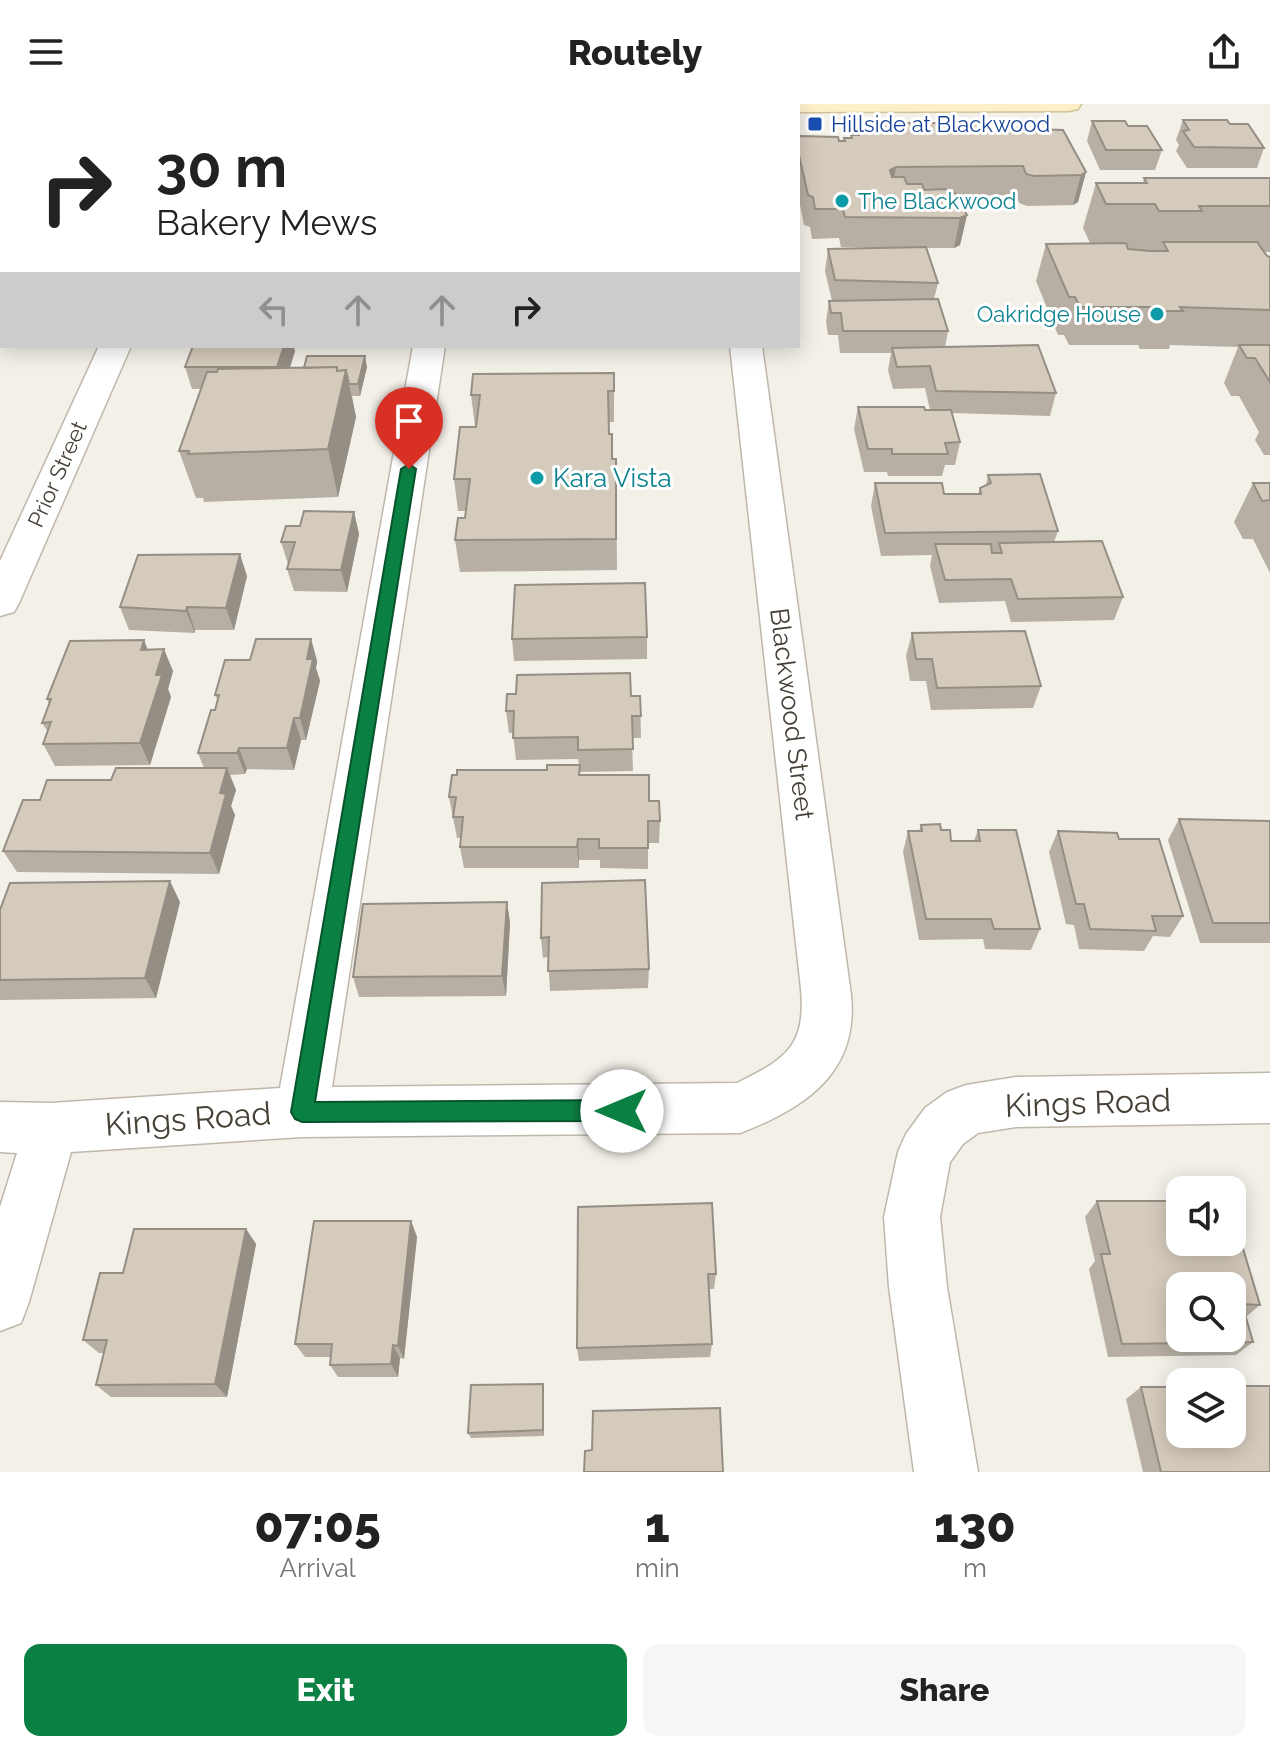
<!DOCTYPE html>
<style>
body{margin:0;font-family:Raleway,sans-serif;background:#f6f6f6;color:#222;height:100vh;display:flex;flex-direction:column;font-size:30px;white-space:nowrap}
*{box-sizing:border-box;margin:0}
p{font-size:26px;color:#767676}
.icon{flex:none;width:44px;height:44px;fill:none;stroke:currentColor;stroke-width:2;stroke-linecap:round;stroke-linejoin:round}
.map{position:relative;height:1368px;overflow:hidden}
.panel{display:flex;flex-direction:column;background:#fff;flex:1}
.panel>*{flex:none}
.guide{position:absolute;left:0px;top:0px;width:800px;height:244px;box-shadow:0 4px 20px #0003;background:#fff;color:#222;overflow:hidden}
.tools{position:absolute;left:1166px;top:1072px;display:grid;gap:16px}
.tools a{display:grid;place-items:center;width:80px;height:80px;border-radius:16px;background:#fff;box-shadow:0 4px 20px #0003;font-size:40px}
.pin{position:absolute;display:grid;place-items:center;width:68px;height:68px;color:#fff;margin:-82px -34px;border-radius:50% 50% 50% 0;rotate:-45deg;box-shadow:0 0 8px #0007}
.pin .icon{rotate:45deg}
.me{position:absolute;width:88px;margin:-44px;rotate:270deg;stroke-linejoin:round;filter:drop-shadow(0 0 6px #0008)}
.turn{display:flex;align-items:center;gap:28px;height:168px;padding:0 24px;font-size:36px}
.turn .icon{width:104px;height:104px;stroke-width:2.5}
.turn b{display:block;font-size:56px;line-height:68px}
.lanes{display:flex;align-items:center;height:76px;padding:0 24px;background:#0003;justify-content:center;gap:40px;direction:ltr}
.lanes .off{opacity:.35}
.eta{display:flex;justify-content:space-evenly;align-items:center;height:136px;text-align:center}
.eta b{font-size:48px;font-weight:800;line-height:56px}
.button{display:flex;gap:16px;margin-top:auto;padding:16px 24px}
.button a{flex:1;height:92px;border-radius:16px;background:#0b8043;color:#fff;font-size:32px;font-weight:800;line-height:92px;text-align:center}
.button a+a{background:#f6f6f6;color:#222}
header{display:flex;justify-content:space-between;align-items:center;height:104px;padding:0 24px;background:#fff;font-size:36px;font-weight:800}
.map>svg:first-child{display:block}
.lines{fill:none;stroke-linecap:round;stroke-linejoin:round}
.minor-casing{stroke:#bfb7aa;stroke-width:3}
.secondary-casing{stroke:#d2c299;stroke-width:3}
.minor{fill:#fff;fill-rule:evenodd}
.secondary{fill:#fdefc8;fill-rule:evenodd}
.wall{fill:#b7afa3}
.shaded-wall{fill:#958e84}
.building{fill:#d5cbbd;stroke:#958e84;stroke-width:2;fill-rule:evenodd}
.route{fill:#0b8043;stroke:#07532c;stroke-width:2}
.transit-dot{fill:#1a4fb4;stroke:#fff;stroke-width:3}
.culture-dot{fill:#0f9aa8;stroke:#fff;stroke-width:3}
.labels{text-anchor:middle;stroke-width:6;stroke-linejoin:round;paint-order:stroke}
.far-transit-label{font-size:22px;fill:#164399;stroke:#fff;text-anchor:start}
.far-culture-label{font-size:22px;fill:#0d838f;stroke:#fff;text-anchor:start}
.far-street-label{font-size:22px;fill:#474037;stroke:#fff}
.culture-label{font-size:26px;fill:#0d838f;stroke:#fff;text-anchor:start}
.street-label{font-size:26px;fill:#474037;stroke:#fff}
.near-street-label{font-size:32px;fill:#474037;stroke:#fff}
</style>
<header><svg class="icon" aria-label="menu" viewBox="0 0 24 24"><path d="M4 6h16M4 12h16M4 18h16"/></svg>Routely<svg class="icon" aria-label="share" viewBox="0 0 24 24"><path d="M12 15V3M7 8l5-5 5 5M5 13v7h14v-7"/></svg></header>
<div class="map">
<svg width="1270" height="1368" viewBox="0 0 1270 1368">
<rect width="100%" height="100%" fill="#f3f0e8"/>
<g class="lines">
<defs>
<path id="minor" d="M99,242H131L19,499L14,508L0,512V457Z
M413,242H445L332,983L737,979C786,955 806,942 801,885L730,242H762L851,891C859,969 805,1004 740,1029L302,1033L71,1048L29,1198L21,1219L0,1227V1103L17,1049L0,1048V998L51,999L280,984Z
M1270,969V1019L1016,1023L978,1029L963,1040L950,1058L940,1113L947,1183L978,1368H914L889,1183L884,1113L898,1048L906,1030L925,1004L947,988L966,981L1016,973Z"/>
<path id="secondary" d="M520,0H1081L1078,5L1069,7L798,8V2H519Z"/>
</defs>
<use href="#minor" class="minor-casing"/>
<use href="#secondary" class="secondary-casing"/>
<use href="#minor" class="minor"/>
<use href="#secondary" class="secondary"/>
</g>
<path class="wall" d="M1183,16L1230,20L1264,44L1257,64H1187L1176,47L1179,41L1176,36Z
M1092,17L1128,22L1162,46L1155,66H1100L1087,37Z
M857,22L992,28H999L1000,24L1086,68L1078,98L1073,101L1027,102L1019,99L1016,91L956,92L967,111L960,141L954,144H927L938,179L934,195L948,227L945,243L1056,289L1050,312L952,309L960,338L955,361H945L942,372H888L887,368H864L854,325L858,303L930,306L925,284L893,285L888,266L891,249H840L838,231H828L826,218L829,197H832L825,167L828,145L893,144L841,143L839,134L812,135L810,123L804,121L798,91V34L844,37V34H851V31H856Z
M1144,74H1270V148H1264L1267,152L1270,153V240L1261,241H1270V351H1264L1255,336L1259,328L1239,292H1231L1224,279L1238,243L1170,241L1169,245H1140L1138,241H1069L1064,231H1058L1036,177L1046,140L1090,139L1083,124L1096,79H1143Z
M0,107H2V228L0,232Z
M295,247L290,264L367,263L360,292H352L356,313L338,393L204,398L203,394H196L179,347L201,285H192L185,263Z
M614,269V318H609V330L612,355H616L617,466L460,468L455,436L465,414L466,407H458L454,375L476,323L475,322L471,291Z
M988,371L1058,427L1054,438L1123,493L1114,516L1011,518L1005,497L939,499L930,462L932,451L881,452L871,402L875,379L944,390H978L980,384L986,381Z
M1253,379H1270V469L1253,435H1243L1234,418Z
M354,408L359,430L347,488L294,487L287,465L288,460L281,438L300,422Z
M247,472L234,526H195V529L129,526L120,503Z
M912,529L1041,582L1033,604L931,606L926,577H910L906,552Z
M647,533V555L514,557L512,535Z
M311,535L317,557L316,564L320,577L306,636H301L294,666L247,665L245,670L230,671L236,686L231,702L235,711L219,770L17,768L3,747L40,696L111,676L204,664L198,649L215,606L218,597L215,591L250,556Z
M148,546L173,567L168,585L171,593L150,661L55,662L43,640L48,628L42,619L49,600L47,595Z
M516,590L640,592L641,634H632L633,667L580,668V671L649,697L660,717L659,739H648V765L600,764V756H579V764H464L460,743L461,734H457L449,693L547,666L579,661L578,655L516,656L513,629H509L506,607Z
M1179,715L1270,717V839H1200L1168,736Z
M921,721L941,726L951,737H974L978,726L1040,825L1031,846L985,845L983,835L919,836L903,748L908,727H919Z
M1058,727L1119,735L1183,812L1170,833L1153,832L1144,847L1079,845L1074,821L1066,820L1049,748Z
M542,779L649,865L648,884L550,887L548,853L543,854L541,834Z
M180,798L156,894L0,896V806Z
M507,798L510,819L506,892L359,893L353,873Z
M1097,1097L1260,1201L1246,1213L1253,1238L1236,1251L1108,1253L1089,1165L1095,1157L1085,1113Z
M712,1099L716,1170L714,1185H709L712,1240L710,1253L579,1257L577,1244Z
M411,1117L417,1133L404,1255L400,1254L398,1273H338L330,1261L331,1253H305L295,1240Z
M246,1125L256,1140L227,1293H111L96,1281L104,1249H99L83,1236L123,1169Z
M543,1280L544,1286V1332L471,1334L468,1329Z
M1141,1283L1270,1368H1143L1126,1295Z"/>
<path class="shaded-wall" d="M2,25V71L0,67V28Z
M896,63L891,92L890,66Z
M1086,68L1078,98L1073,101L1081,71Z
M967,111L960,141L954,144L960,114Z
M0,191L2,195V228L0,232Z
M284,242H294L295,247L283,285L277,263Z
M365,252L367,263L360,292L358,280Z
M346,266L356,313L338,393L328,345Z
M354,408L359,430L347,488L341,466Z
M240,450L247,472L234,526L226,504Z
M187,503L195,526V529L186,507Z
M311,535L317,557L316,564L320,577L306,636L300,614L307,555Z
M144,536L153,559L141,546Z
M164,545L173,567L168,585L171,593L150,661L140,639L156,571Z
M294,614L301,636L294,666L287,644Z
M239,644L247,665L245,670L237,649Z
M227,664L236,686L231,702L235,711L219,770L210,749L220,689Z
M578,735L579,756V764L577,743Z
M170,777L180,798L156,894L145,874Z
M507,798L510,819L506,892L502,872Z
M411,1117L417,1133L404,1255L398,1242Z
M246,1125L256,1140L227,1293L215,1280Z
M393,1241L400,1254L398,1273L391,1260Z
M543,1280L544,1286V1332L543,1326Z"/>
<path class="building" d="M0,4H2V25L0,28Z
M1183,16H1227L1230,20H1248L1264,44L1194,43L1183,27L1189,26Z
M1092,17H1125L1128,22H1147L1162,46H1106Z
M862,19H982L989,21L992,28L1002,27L1000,24L1063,26L1086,68L1081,71L1034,72L1026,70L1023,62L896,63L890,66L892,73H904L907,80H922L924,86L945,85L955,89L967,111L960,114L845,113L843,105H815L813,93L808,91L798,47V34L800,32L838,33L839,37H845L844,34H852L851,31H859L857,22Z
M1144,74H1270V102H1199L1202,107H1159L1155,100H1106L1096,79H1147Z
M0,107H2V164L0,166Z
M1163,138H1257L1267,152L1270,153V206L1180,203L1183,207H1153L1151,203H1080L1075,193H1069L1046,140L1126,139L1128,145L1150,147H1168Z
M926,143L938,179L835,176L828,145Z
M938,195L948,227H843L841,209H831L829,197Z
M1038,241L1056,289L936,287L930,262L897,263L892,244Z
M1239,241H1270V278L1255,254H1247Z
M193,242H284L277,263H185Z
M307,252H365L358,280H349L346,266L337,267V263L304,264Z
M337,263V267L346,266L328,345L188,350L189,347H179L207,268H217L218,265Z
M614,269V287H608L609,330H612V355H616V435L455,436L458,414H465L470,375H454L460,323H476L480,291H471L473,270Z
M858,303H924L925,306H951L960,338L945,339L948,350H892V345H868Z
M1040,370L1058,427L885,429L875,379H942L944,390H981L980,384L991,379L988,371Z
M1253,379H1270V396L1262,397Z
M304,407L354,408L341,466L287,465L295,438H281L286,422H300Z
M1102,437L1123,493L1018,495L1011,475L945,476L935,440H991L992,449H1002L999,439Z
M240,450L226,504L187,503L186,507L120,503L138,451Z
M645,479L647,533L512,535L515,481Z
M1025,527L1041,582L937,584L932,555H916L912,529Z
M256,535H311L307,555H313L300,614H294L287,644H239L237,649H198L211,606H215L219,591H215L225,556H250Z
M144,536L141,546L164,545L156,571H162L140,639L43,640L51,618L42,619L51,595H47L70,537Z
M630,569L631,592H640L641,612H632L633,645L578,646V633L513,634L514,607H506L507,590H516L517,571Z
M547,661H580L579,671H649V697H659L660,717H648V744H599V735H578L577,743H460L463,713H453L456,693H449L452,671H457V666H547Z
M116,664H227L220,689L226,690L210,749L3,747L23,696H40L47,676H111Z
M1179,715L1270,717V819H1213Z
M940,720L941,726H950L951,737H980L978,726H1016L1040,825H994L991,815H926L908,727H922L921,721Z
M1058,727L1117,729L1119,735H1159L1183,812H1152L1156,827L1090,825L1084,800H1076Z
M645,776L649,865L548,867L549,833L541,834L542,779Z
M170,777L145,874L0,876V806L10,779Z
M507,798L502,872L353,873L363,800Z
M1097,1097H1180V1138H1232V1108L1260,1201L1242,1200L1253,1238L1122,1240L1101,1150H1110ZM1180,1182H1232V1234H1180Z
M712,1099L716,1170H708L712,1240L577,1244L578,1103Z
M314,1117H411L398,1242L393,1241L391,1260L330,1261L332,1240H295Z
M134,1125H246L215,1280L96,1281L107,1236H83L100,1169H123Z
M543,1280V1326L468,1329L471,1281Z
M1232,1282H1270V1368H1161L1141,1283H1180V1330H1232Z
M720,1304L723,1368H584L585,1347L592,1346L593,1307Z"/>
<path class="route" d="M409,360L416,365L315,998L622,996L630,999L633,1007L630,1014L622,1017L302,1018L295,1015L291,1008L401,365Z"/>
<rect class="transit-dot" x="807" y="12" width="16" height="16" rx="4"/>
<g class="culture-dot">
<circle cx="842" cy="97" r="8"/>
<circle cx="1157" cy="210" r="8"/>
<circle cx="537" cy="374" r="8"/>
</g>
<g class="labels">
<g class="far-transit-label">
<text x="831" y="28">Hillside at Blackwood</text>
</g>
<g class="far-culture-label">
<text x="858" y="105">The Blackwood</text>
<text x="1141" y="218" text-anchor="end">Oakridge House</text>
</g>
<g class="far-street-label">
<text transform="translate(57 370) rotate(-66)" y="8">Prior Street</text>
</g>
<g class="culture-label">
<text x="553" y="383">Kara Vista</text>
</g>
<g class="street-label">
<text transform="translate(792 610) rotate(83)" y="9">Blackwood Street</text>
</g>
<g class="near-street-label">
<text transform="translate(1088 999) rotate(-2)" y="11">Kings Road</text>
<text transform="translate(188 1015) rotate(-4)" y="11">Kings Road</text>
</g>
</g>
</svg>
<div class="tools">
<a><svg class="icon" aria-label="sound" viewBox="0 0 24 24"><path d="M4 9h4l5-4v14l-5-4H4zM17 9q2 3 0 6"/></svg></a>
<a><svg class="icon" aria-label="search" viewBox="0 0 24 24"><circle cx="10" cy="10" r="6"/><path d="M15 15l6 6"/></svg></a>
<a><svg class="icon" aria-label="layers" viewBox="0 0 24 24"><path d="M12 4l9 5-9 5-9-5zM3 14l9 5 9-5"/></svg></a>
</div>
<div class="pin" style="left:409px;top:365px;background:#d93025"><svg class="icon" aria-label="arrive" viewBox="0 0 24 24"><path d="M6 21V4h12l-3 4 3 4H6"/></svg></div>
<svg class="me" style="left:622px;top:1007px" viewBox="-20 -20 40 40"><circle r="19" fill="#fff"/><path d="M0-13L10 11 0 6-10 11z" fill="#0b8043"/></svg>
<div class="guide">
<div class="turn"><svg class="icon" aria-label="right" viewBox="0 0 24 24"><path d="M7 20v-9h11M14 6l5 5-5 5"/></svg><div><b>30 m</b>Bakery Mews</div></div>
<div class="lanes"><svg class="icon off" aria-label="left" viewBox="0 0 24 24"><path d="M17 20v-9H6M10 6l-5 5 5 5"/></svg><svg class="icon off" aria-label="ahead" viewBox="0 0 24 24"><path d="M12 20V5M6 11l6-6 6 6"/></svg><svg class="icon off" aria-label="ahead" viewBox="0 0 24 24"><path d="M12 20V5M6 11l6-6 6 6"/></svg><svg class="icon" aria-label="right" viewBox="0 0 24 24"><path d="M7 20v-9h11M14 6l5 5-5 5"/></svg></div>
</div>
</div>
<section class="panel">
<div class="eta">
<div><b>07:05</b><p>Arrival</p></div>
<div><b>1</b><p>min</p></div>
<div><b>130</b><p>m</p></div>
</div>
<div class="button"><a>Exit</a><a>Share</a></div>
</section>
